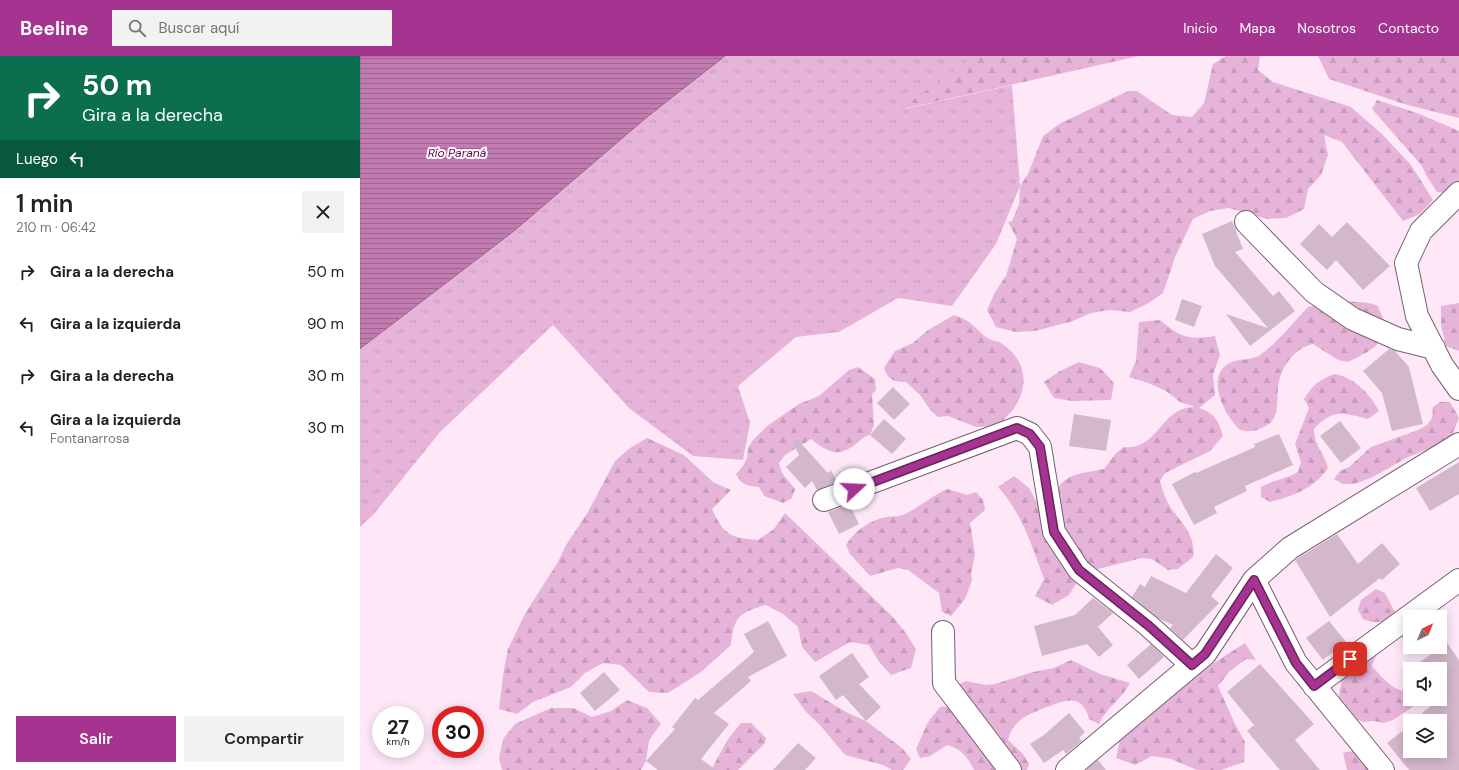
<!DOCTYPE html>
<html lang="es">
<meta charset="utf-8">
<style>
body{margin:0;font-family:"DM Sans",sans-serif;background:#f2f2f2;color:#202124;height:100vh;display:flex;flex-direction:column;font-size:15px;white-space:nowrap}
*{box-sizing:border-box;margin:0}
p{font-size:13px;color:#757577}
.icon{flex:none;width:22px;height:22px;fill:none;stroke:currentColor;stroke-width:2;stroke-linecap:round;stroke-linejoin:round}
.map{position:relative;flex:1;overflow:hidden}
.details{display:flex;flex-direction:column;background:#fff;width:360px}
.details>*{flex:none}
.banner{background:#0b6e4f;color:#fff;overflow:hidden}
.needle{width:26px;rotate:43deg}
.tools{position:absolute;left:1043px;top:554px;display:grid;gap:8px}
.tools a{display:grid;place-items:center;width:44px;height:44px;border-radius:0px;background:#fff;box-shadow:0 2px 10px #0003;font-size:20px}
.speed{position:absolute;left:12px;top:650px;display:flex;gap:8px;font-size:20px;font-weight:700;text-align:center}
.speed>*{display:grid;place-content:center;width:52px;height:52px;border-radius:50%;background:#fff;box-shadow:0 2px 10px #0003;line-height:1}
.speed small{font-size:10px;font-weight:400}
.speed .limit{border:6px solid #d22;background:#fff;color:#111}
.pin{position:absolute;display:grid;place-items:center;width:34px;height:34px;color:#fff;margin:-17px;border-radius:8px;box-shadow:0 2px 6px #0006}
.me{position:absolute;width:44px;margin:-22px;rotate:70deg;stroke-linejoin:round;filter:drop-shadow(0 0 3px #0008)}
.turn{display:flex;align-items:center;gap:14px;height:84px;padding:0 16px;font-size:18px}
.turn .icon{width:52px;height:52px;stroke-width:2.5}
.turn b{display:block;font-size:28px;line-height:34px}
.then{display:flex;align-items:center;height:38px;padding:0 16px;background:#0003;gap:8px;font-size:15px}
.round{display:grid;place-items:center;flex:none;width:42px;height:42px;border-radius:0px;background:#f2f2f2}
.headline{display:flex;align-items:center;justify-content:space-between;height:68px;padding:0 16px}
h1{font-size:24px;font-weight:600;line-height:30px}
.action{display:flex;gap:8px;margin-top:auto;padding:8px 16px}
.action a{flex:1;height:46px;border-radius:0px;background:#a53490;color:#fff;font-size:16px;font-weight:600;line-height:46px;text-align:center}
.action a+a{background:#f2f2f2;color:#202124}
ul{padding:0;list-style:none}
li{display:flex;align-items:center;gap:12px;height:52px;padding:0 16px}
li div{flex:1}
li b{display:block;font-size:15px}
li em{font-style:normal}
header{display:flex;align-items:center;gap:24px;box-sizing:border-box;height:56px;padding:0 20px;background:#a53490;color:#fff}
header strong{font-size:19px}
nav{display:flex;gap:22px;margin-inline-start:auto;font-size:14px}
.search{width:280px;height:36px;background:#f2f2f2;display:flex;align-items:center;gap:10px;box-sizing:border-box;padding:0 14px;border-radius:0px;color:#757577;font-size:15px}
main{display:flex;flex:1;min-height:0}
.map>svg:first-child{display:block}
.grass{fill:url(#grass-tufts)}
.forest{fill:url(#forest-firs)}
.water{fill:url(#water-rules);stroke:#99648c}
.building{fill:#d3b8cb}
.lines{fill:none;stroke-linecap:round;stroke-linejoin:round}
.minor-casing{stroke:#776071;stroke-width:24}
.minor{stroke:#fff;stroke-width:22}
.route-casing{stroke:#6b225e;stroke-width:10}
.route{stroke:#a53490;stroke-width:7}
.labels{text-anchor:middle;stroke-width:4;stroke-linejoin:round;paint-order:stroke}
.water-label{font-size:12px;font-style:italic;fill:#600752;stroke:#fdfdfd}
</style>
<header>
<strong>Beeline</strong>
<div class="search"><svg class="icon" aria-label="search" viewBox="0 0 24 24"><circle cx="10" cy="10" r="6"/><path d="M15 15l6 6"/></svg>Buscar aquí</div>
<nav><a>Inicio</a><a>Mapa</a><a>Nosotros</a><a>Contacto</a></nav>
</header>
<main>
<section class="details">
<div class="banner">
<div class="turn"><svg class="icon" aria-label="right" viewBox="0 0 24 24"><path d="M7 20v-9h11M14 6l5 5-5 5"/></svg><div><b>50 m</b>Gira a la derecha</div></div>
<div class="then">Luego<svg class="icon" aria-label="left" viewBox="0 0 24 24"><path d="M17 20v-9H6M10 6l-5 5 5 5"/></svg></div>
</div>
<div class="headline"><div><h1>1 min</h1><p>210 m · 06:42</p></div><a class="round"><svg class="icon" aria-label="close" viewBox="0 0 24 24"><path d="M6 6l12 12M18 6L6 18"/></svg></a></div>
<ul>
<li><svg class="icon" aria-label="right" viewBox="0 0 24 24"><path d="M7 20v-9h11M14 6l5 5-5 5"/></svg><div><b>Gira a la derecha</b></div><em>50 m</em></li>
<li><svg class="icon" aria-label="left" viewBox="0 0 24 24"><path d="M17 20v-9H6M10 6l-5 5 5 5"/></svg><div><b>Gira a la izquierda</b></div><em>90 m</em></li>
<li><svg class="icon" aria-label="right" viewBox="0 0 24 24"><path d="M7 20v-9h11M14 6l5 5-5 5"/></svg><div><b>Gira a la derecha</b></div><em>30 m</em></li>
<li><svg class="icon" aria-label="left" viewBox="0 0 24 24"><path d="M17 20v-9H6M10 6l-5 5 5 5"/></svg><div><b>Gira a la izquierda</b><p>Fontanarrosa</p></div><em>30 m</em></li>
</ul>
<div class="action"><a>Salir</a><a>Compartir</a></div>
</section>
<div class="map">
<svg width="1099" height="714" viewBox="0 0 1099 714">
<defs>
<pattern id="grass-tufts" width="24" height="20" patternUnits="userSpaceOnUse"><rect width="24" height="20" fill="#e7b4d9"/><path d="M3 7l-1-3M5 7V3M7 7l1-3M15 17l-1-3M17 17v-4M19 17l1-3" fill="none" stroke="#c79bbb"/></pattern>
<pattern id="forest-firs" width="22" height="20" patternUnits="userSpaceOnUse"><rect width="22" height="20" fill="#e7b4d9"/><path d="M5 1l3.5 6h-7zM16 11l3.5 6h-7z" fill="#c79bbb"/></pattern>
<pattern id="water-rules" width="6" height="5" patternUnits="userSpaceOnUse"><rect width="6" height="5" fill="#c27bb1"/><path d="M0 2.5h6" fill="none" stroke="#9f6591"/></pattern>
</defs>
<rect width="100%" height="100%" fill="#fee8f8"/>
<path class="grass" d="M365,0H615L541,54L652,29L660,130L636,188L592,250L538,242L479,276L436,281L378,330L390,367L383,404L333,400L269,352L193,269L80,376L14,458L0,471V294L154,175L287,61Z"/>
<path class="forest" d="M615,0H779L539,54Z
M866,0H900L898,14L913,26L991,51L1022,78L1051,109L1073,144L1060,158L1043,165L982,86L964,79L968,99L961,119L948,133L944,153L926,162L907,163L869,152L850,155L833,163L816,199L803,237L787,248L770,256L749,254L731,257L713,265L675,275L656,276L636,271L627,254L635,236L646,220L657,183L648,166L652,165L659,148L660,130L668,118L683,80L699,68L768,35H777L812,59L832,61L844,47L853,8Z
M958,0H1099V62L1044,48L969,23Z
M1017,44L1057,57L1099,75V125L1087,137L1077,136L1066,119L1062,110L1012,53Z
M988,245C999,247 1008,245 1018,250C1020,256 1025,265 1025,271C1024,291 1003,298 988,306L978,304L953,288C934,292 920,312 918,332C917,342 918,353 914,362C909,372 889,379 879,373C877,372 875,368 873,366C861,352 846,316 872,306C882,302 891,305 900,299C919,285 932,268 948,251Z
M1099,247V295L1086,290L1081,269V250Z
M594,259C614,265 615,274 629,283C633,285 637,285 641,287C676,310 667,348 636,370L616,371L588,360L578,361L571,355L560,339L546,326C534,326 528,324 524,312L535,295L553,287L568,274Z
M800,264C821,282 829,284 855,280L860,299L853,319L855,339L839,352C854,357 859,365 863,380L850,395L805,417L800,425C803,436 807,448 814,456C825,471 836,482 833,501L818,513L808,514L792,503L782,502L734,514C710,498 702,465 694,439C704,416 722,418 744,413L756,397L764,391C798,395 801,350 835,351L820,346L806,335L788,327L769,321L776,305L779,266Z
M719,306L740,312L754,327L751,344L712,345L694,342L684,326L700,315Z
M498,311L515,323L516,334L512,338L514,369L510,379C504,380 502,383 497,387C478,403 467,396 451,383L425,399L419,407L422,417L435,433L432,442L423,447L404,440L399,431C387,430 382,429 376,418L383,410L387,402L388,392L393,384L407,370L439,348L459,340L489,314Z
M974,318C994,321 1010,338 1019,355L1008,363C982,357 974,352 954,373C954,390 964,396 968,412C954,433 932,440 910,446L901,441V431C913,424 926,423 938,416L941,406L935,388L949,352L944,343C952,330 960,323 974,318Z
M1080,346H1090L1099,362L1091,381L1083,387L1046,402L1013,421L994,428H983L974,423L980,415L989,411L1011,391L1058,374L1067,369L1072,362L1073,351Z
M287,382L324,399L353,426L371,434L352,453C363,478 370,482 398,484L414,473L425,457L533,561L545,576L556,593L551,612L531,619L519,606L509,589L490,586L455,606L442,591L438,571L423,558L406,549C378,557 374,561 371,589L341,616L308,637L289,636L261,609L243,607L225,617L211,631L173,646L157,658L139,653L144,613L148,593L166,556L198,506L206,489L228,456L255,405L270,392Z
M654,420L669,432L710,507L716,528L709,539L692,549L675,540L684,523C672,490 662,457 638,431Z
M588,433L607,439L616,436L623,444L625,454L610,467L615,498L611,518L612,524L605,543L591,560L582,556L579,537L548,514L538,512L510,520L490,498L486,489C494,475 510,464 526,461C534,460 540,461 547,457C561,450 573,439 588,433Z
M1016,533L1025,537L1035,556L1073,553L1077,561H1050V588L1022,566H1012L1003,563L998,554L1001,544Z
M885,587L896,604L886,603L870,615L858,630L875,668L885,686L884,706L861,714H837L811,703L792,700L775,709L756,702L760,683L835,619Z
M1022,592L1016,600L1012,610C1022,621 1034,637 1050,635V643H1064L1033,664L1024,667L1014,665L1004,666L995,663L981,649L979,640L982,620Z
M711,604L740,618L770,627C762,643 746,652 739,668L729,663C722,634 701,646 682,653C666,659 652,666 648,684L663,698L669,708L667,714H651L597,629L606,625L626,629L635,628L673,616L694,612Z
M451,635L486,656L506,665L542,692L551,703L543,714H532L523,709L485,699L460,669L446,656L433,638Z
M267,644L287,652L301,668L289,684L286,705L281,714H142L139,702L143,683L155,668L191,652H213L232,661L251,655Z
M590,650L640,714H614C607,700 601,693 587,689L570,700L560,702L556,693L568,666L580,651Z
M381,667H391L406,682L405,687L378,714H351L368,683Z
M1002,693L1018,714H987L983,697Z"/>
<path class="water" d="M0,0H365L287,61L154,175L0,293Z"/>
<path class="building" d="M872,165L883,193L875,196L913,240L919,235L935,255L890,290L866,258L908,272L855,210L842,178Z
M987,166L1030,210L1003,234L976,204L967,214L940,188L959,168L972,181Z
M822,243L842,250L834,271L815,264Z
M1029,293L1035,295L1049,311L1063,368L1032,375L1022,337L1003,315Z
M533,331L550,348L534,364L517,347Z
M714,358L751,364L746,395L709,390Z
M524,363L546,383L532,398L510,379Z
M980,365L1001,392L981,407L960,380Z
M919,378L933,409L885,430L887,435L854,451L857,457L834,469L812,428L835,416L836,417L895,391L894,388Z
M437,383L468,417L471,414L477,426L457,434L452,425L445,432L426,411L439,399L432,386Z
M1099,406V438L1070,455L1056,432Z
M489,448L499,468L479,478L468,456Z
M977,478L998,508L1022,487L1040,508L1022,524L1020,522L970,561L935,504Z
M856,498L873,512L851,540L859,547L823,584L810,572L813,569L798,562L772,541L780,528L785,531L791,520L826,537Z
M733,542L753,557L738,571L753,589L739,601L727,588L682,600L674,570L715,559Z
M408,565L427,600L388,621L391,625L354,657L369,668L341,703L356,714H298L286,705L315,673L312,671L335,642L338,644L394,596L384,578Z
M969,565L986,586L963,604L946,582Z
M1080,577L1099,604V714H1049L1027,687L1050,669V695H1080V665H1055L1063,659L1062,657L1080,643V613H1050L1080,592Z
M791,588L804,601L779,623L767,609Z
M492,597L509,621L499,628L521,651L506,665L483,639L476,644L459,620Z
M900,608L954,668L935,684L960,714H920L887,675L894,669L867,636Z
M244,616L260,634L235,655L220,637Z
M709,657L725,676L719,682L722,685L706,698L703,694L684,707L670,688L684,679Z
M438,687L456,702L445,714H413Z
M738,704L746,714H726Z"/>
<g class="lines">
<defs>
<path id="minor" d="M1099,137L1061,175L1046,207L1057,260L1082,309L1099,333
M886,166L954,236L993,263L1038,283L1074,292
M464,444L657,372L670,378L680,391L694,476L719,514L789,570L832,609
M894,524L936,607L1023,714
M583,576L584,627L650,714
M954,630L1099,524
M707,714L845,598L894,524L930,492L1099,388"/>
</defs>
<use href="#minor" class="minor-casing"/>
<use href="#minor" class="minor"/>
</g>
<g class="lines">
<defs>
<path id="route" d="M494,433L657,372L670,378L680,391L694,476L719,514L789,570L832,609L845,598L894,524L936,607L954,630L990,603"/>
</defs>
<use href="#route" class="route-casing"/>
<use href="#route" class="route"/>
</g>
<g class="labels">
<g class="water-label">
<text x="97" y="101">Río Paraná</text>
</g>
</g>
</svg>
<div class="tools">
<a><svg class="needle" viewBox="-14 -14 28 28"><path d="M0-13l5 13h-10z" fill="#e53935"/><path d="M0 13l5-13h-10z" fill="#757577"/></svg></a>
<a><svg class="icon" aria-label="sound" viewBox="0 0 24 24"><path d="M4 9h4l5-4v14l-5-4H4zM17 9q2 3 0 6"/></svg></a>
<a><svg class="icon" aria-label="layers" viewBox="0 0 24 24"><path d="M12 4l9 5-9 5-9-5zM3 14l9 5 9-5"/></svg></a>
</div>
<div class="speed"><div>27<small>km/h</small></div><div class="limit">30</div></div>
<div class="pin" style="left:990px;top:603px;background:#d93025"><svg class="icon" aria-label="arrive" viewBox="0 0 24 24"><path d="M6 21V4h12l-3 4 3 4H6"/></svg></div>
<svg class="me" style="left:494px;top:433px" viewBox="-20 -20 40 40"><circle r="19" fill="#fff"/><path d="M0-13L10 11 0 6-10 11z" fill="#a53490"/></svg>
</div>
</main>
